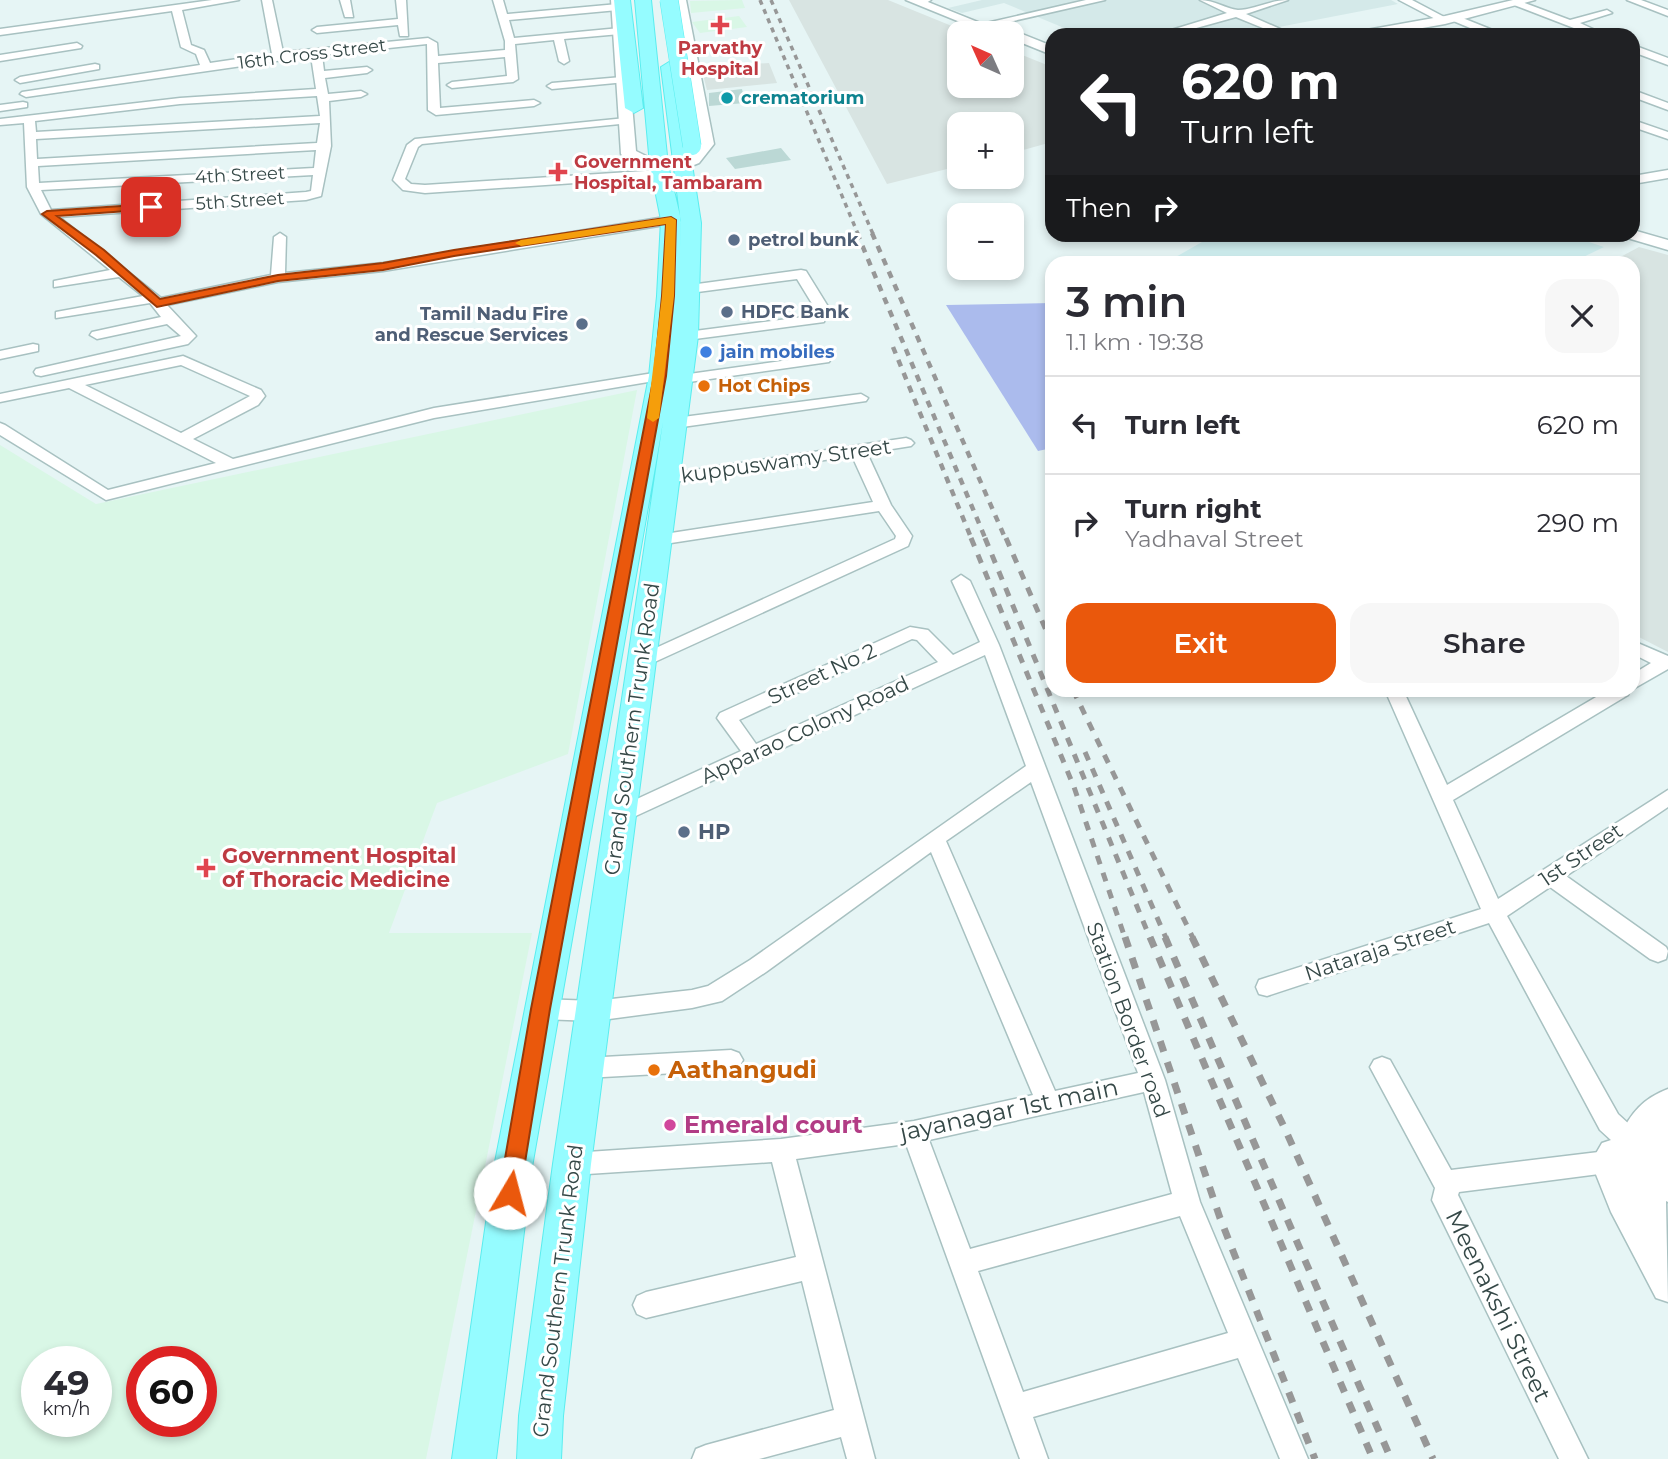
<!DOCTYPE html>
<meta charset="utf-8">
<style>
body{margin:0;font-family:Montserrat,sans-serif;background:#f7f7f7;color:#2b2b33;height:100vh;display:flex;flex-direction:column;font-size:26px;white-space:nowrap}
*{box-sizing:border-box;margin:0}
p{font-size:23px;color:#7c7c81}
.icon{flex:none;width:38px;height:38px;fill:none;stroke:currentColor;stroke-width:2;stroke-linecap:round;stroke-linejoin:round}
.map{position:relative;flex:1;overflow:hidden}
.details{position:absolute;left:1045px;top:256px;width:595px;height:441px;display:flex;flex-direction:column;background:#fff;border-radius:21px;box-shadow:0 4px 10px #0003}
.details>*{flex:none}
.hud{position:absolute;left:1045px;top:28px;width:595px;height:214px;border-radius:21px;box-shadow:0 4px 10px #0003;background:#202124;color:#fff;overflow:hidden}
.needle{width:46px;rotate:315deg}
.tools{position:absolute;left:947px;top:21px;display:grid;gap:14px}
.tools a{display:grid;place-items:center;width:77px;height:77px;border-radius:14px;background:#fff;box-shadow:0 4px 10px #0003;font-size:35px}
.speed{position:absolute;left:21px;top:1346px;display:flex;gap:14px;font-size:35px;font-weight:700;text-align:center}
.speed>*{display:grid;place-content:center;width:91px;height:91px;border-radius:50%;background:#fff;box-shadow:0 4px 10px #0003;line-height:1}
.speed small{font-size:18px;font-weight:400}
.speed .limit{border:10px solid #d22;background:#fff;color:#111}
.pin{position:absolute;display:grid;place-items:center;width:60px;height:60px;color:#fff;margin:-30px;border-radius:14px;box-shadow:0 4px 10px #0006}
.me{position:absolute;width:77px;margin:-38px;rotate:8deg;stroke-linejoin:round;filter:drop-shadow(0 0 5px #0008)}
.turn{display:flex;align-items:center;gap:24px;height:147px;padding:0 21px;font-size:32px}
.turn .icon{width:91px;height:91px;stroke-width:2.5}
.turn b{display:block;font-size:49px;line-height:60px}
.then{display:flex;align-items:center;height:66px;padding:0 21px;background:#0003;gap:14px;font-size:26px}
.round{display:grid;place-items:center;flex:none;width:74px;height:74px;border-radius:21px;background:#f7f7f7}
.headline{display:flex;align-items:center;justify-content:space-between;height:119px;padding:0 21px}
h1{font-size:42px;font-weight:600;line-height:52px}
.primary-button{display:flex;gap:14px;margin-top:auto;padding:14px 21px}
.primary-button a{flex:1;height:80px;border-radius:21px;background:#ea580c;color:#fff;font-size:28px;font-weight:600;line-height:80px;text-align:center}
.primary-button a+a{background:#f7f7f7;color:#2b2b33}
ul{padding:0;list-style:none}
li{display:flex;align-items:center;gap:21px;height:98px;padding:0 21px;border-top:2px solid #e1e1e2}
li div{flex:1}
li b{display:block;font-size:26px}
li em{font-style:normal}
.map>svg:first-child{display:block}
.residential{fill:#d4e9e9}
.industrial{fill:#d8e4e2}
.education{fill:#cfeeef}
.medical{fill:#d9f7e6;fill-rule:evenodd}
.green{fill:#abbbed}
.building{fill:#bbd8d5}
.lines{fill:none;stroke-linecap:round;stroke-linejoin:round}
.minor-casing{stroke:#a8c1c1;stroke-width:3}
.tertiary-casing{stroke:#a8c1c1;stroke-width:3}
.primary-casing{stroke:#5aedef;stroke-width:2}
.minor{fill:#fff;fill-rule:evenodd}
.tertiary{fill:#fff;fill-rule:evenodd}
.primary{fill:#95fcff;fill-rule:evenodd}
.rail-far3{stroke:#979797;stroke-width:3.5;stroke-dasharray:5 5;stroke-linecap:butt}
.rail-far2{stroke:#979797;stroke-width:4.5;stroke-dasharray:7 7;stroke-linecap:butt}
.rail-far1{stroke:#979797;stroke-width:5;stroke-dasharray:9 9;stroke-linecap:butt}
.rail{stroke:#979797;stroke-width:7;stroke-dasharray:11 11;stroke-linecap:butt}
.primary-bridge-casing{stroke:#5aedef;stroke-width:19;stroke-linecap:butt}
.primary-bridge{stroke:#95fcff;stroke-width:18}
.route{fill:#ea580c;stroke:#983908;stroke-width:2}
.slow{fill:#f59e0b}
.health-dot{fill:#e0444e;stroke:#fff;stroke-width:2.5}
.culture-dot{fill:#0f9aa8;stroke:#fff;stroke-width:2.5}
.service-dot{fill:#5c6f8a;stroke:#fff;stroke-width:2.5}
.shop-dot{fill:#3f7fe0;stroke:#fff;stroke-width:2.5}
.food-dot{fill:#e8710a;stroke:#fff;stroke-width:2.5}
.hotel-dot{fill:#d1479c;stroke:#fff;stroke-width:2.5}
.labels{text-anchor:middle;stroke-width:6;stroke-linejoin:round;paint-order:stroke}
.far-health-label{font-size:18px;font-weight:bold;fill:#be3a42;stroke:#fff}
.far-street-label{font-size:18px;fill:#354847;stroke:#fff}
.far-culture-label{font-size:18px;font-weight:bold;fill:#0d838f;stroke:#fff;text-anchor:start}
.far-service-label{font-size:18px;font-weight:bold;fill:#4e5e75;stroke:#fff;text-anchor:start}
.far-shop-label{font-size:18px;font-weight:bold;fill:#366cbe;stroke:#fff;text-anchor:start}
.far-food-label{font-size:18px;font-weight:bold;fill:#c56008;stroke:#fff;text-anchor:start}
.street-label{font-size:21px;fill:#354847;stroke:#fff}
.service-label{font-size:21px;font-weight:bold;fill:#4e5e75;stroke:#fff;text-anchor:start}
.health-label{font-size:21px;font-weight:bold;fill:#be3a42;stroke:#fff;text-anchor:start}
.near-food-label{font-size:24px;font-weight:bold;fill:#c56008;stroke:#fff;text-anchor:start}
.near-street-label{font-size:24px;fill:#354847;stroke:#fff}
.near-hotel-label{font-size:24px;font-weight:bold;fill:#b23c85;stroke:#fff;text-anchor:start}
</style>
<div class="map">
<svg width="1668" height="1459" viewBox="0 0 1668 1459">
<rect width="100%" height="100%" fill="#e6f5f5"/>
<path class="residential" d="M982,0H1391L1398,4L1237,35H1081L1004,3L962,13L948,8Z"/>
<path class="industrial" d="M789,0H888L969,33H959V86H1012V51L1052,67V142L1012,153V124H959V166L887,184Z
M769,63L777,83L707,90L701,67Z
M1639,247L1668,255V652L1633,634V262H1611Z"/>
<path class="education" d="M1216,234H1565L1604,247L1573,262H1167Z"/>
<path class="medical" d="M742,0L745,8L691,13L690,1Z
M739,16L747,27L700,33L692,22Z
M637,390L568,754L437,803L389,933H532L426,1459H0V445L96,504ZM37,1362H96V1421H37ZM142,1362H201V1421H142Z"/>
<path class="green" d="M1052,303V448L1038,451L946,305Z"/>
<path class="building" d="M742,89L745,103L709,106V93Z
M781,148L791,160L735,169L726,158Z"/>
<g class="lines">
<defs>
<path id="minor" d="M212,0H239L182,10L191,45L204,50L210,63L272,54L262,0H272L283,52L428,38L437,43L438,56L505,50V41L493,0H503L507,14L618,4L623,7L618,10L509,20L514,38L620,28L625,31L620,34L564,39L569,61L564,64L559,61L554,40L515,44L518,79L513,82L452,88L447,85L452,82L507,76L505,57L438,63L440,108L534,100L540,103L534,106L436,115L428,110L427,44L322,55L324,71L367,67L372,70L367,73L325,78L328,94L361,91L367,94L361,97L329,101L331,146L321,196L306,200L59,217L161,298L271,275L274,237L280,233L286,237L285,273L383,263L671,216L677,220L671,224L383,271L278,282L167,305L196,336L188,344L41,376L36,375L34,372L36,369L181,336L167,324L97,339L90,335L92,332L161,317L150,303L56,318V312L143,296L119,277L54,287V281L110,270L41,214L27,187L24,123L0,125V119L180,98L316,89L311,56L26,97L20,94L22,92L200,65L196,54L181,47L172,11L0,35V29ZM317,96L320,116L36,132L35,121L180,104ZM320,123L317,143L37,159L36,139ZM316,150L314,168L39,183L38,166ZM313,175L311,191L306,192L51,210L41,190Z
M340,0H350L353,17H345Z
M396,0H406L408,36H400L398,25L317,33L312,30L317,27L398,19Z
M920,0H931L926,3Z
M1086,0H1105L987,27L982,24Z
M1200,0C1215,0 1226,9 1238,10C1253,10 1270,0 1288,0L1246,14L1294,35H1280L1236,17L1171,35H1155L1227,13Z
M1399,0H1412L1450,20L1441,22Z
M1517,0L1570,20L1607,10L1612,13L1580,23L1606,35H1592L1514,5L1512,3Z
M1627,0H1641L1668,10V16Z
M1455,15L1500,33L1501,35H1487L1451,20L1450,18Z
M77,43L82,46L81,48L0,61V55Z
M1633,45L1668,58V65L1633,52Z
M95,64L99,65V69L20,83L15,80L20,77Z
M622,77L626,78V82L552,89L547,86L552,83Z
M1633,90L1668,103V110L1633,97Z
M23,102L27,103V107L0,111V105Z
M626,118L630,119V123L422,144L418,147L405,179L411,184L425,185L661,170L665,171V177L425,193L403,190L393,180L407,145L415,139Z
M1633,120L1668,132V139L1633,127Z
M1668,170V178L1633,184V176Z
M801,270L806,271L832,313L825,317L824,322L687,340L680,336L687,332L819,315L797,279L690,293L683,289L690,285Z
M33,344L38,345V351L0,359V351Z
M824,355L831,359L829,362L682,383L675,379L682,375Z
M183,356L261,390L265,396L258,405L193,439L233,459L434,408L660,372L667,376L660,380L434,418L106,500L0,435V423L5,425L108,490L216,463L69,388L0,402V394ZM181,365L250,396L181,433L85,385Z
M861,394L868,398L866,401L675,428L667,423L675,418Z
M906,438L911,440L914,443L911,446L867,453L891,505L912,536L908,546L648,665H636L633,661L636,657L895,539L896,536L879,511L658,545L652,544L650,540L658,535L873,502L852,456L667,483L661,481L659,478L661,475Z
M961,575L970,581L999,645L1165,1080L1200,1202L1308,1459H1280L1238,1358L1033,1417L1048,1459H1020L906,1144L796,1159L875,1459H847L841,1437L759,1459H692L696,1449L706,1445L834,1410L802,1281L646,1318L637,1314L633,1305L637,1296L646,1292L796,1257L772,1162L572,1175L563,1172L560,1164L563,1156L572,1153L781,1139L914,1121L1033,1095L931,852L766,972L722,1001L692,1008L594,1021L541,1019L533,1016L530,1009L533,1002L541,999L594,1001L692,990L708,986L750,960L1026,766L985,655L627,820L620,823L613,820L610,815L613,810L741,751L717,718L720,713L910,627L928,630L953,655L980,642L952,581ZM912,639L917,640L938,662L756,744L739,720ZM1031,782L1138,1073L1055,1091L946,841ZM1144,1092L1172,1194L970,1249L929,1140ZM1180,1216L1228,1333L1023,1392L978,1271Z
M1633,641L1668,656V669L1633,689V674L1651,663L1633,654Z
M1385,690H1403L1447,785L1608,690H1630L1628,695L1453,800L1498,899L1668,790V807L1566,876L1666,947L1668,951L1666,959L1658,962L1650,959L1550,887L1507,916L1618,1114L1642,1136L1645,1144L1642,1152L1633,1155L1624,1152L1600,1130L1489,923L1267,996L1259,994L1256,987L1259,980L1481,909Z
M731,1050L739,1053L743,1060L739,1067L731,1070L585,1078L577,1075L573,1068L577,1061L585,1058Z
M1382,1057L1390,1060L1451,1170L1607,1151L1616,1154L1619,1162L1616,1170L1607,1173L1459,1192L1458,1195L1588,1459H1559L1436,1208L1432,1200L1435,1188L1370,1067L1374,1060Z"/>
<path id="tertiary" d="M611,0H623L636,151L648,157L640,162L624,157L621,154Z
M674,0H686L714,144L699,163L694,165L686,160L699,144Z
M906,0H923L1005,33H987Z
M1513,0H1535L1445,24L1383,35H1354L1361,31L1445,16Z
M1012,30L1052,46V55L1012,39V33H1006Z
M1633,230L1668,240V250L1624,237L1622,234H1633Z
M1668,1089V1202L1666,1201L1668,1302L1656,1298L1611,1212L1591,1162L1602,1143L1620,1137C1630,1113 1644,1098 1668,1089Z"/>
<path id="primary" d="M614,0H630L643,108L634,113L625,108Z
M635,0H651L668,165L681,220L680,253L681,223L661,67L669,62L677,67L701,223L698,336L591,1164L563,1416L561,1459H517L519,1416L553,1164L663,422L532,1167L496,1459H452L494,1167L649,376L657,296L661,220L650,165Z"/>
</defs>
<use href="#minor" class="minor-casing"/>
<use href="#tertiary" class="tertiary-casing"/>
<use href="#primary" class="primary-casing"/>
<use href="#minor" class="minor"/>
<use href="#tertiary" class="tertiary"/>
<use href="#primary" class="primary"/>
<path class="rail-far3" d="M760,0L858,234
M771,0L873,234"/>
<path class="rail-far2" d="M857,233L986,540
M872,233L1006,540
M893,347L972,540"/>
<path class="rail-far1" d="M971,538L1074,787L1125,938
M985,538L1150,938
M1006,538L1052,644
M1073,690L1193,938
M1085,752L1166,938"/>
<path class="rail" d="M1125,937L1220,1218L1315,1459
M1150,937L1373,1459
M1165,937L1391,1459
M1192,937L1285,1129L1433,1459"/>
<defs>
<path id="primary-bridge" d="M669,0L692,146"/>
</defs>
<use href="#primary-bridge" class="primary-bridge-casing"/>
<use href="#primary-bridge" class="primary-bridge"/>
</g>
<path class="route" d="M151,204L155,205V209L57,216L104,250L160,299L278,275L383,263L454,250L671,217L676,220L674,296L666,376L550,1009L520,1193L517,1200L510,1203L502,1200L499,1193L531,1009L654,376L662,296L666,224L454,256L383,270L278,281L157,307L96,255L42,214L47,211Z"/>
<path class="slow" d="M671,217L676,220L674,296L659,418L653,422L647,418L662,296L666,224L521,246L515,243L521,240Z"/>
<g class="health-dot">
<path d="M716.5 14.5h7v7h7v7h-7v7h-7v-7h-7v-7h7z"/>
<path d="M554.5 161.5h7v7h7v7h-7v7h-7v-7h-7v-7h7z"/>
<path d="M202.5 857.5h7v7h7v7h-7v7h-7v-7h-7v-7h7z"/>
</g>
<circle class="culture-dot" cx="727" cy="98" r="7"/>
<g class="service-dot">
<circle cx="734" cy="240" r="7"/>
<circle cx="727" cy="312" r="7"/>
<circle cx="582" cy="324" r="7"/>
<circle cx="684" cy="832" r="7"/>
</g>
<circle class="shop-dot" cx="706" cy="352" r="7"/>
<g class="food-dot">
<circle cx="704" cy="386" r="7"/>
<circle cx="654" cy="1070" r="7"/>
</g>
<circle class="hotel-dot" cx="670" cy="1125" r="7"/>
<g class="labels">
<g class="far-health-label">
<text x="720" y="54">Parvathy<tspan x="720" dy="21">Hospital</tspan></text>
<text x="574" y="168" text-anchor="start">Government<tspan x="574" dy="21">Hospital, Tambaram</tspan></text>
</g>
<g class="far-street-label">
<text transform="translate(312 54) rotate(-7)" y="6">16th Cross Street</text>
<text transform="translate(240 175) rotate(-3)" y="6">4th Street</text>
<text transform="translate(240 201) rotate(-4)" y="6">5th Street</text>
</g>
<g class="far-culture-label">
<text x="741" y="104">crematorium</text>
</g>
<g class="far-service-label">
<text x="748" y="246">petrol bunk</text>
<text x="741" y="318">HDFC Bank</text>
<text x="568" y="320" text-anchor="end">Tamil Nadu Fire<tspan x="568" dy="21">and Rescue Services</tspan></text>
</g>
<g class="far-shop-label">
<text x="720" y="358">jain mobiles</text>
</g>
<g class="far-food-label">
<text x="718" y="392">Hot Chips</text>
</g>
<g class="street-label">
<text transform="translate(786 461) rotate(-8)" y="7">kuppuswamy Street</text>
<text transform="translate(822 674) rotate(-25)" y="7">Street No 2</text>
<text transform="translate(632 729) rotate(-82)" y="7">Grand Southern Trunk Road</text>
<text transform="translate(805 730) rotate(-25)" y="7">Apparao Colony Road</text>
<text transform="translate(1581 855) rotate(-34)" y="7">1st Street</text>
<text transform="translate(1380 950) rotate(-18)" y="7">Nataraja Street</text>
<text transform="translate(1128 1020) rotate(70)" y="7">Station Border road</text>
<text transform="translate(558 1291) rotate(-83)" y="7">Grand Southern Trunk Road</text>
</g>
<g class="service-label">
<text x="698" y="839">HP</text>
</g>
<g class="health-label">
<text x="222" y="863">Government Hospital<tspan x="222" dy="24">of Thoracic Medicine</tspan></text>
</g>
<g class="near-food-label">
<text x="668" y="1078">Aathangudi</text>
</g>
<g class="near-street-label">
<text transform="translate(1009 1110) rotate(-12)" y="8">jayanagar 1st main</text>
<text transform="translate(1498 1306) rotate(64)" y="8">Meenakshi Street</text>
</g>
<g class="near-hotel-label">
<text x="684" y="1133">Emerald court</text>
</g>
</g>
</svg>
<div class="tools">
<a><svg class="needle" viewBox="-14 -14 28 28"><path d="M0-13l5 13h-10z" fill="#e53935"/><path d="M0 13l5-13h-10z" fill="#7c7c81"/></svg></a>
<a>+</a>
<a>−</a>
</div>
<div class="speed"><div>49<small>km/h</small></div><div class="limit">60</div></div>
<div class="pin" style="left:151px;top:207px;background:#d93025"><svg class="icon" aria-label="arrive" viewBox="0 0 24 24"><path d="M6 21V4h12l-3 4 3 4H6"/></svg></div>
<svg class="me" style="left:510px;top:1193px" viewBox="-20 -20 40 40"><circle r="19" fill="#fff"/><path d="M0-13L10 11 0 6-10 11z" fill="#ea580c"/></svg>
<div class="hud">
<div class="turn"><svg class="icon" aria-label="left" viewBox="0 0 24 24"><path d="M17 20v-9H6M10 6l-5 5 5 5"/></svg><div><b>620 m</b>Turn left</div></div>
<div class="then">Then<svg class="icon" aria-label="right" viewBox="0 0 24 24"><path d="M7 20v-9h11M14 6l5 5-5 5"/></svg></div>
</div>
<section class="details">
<div class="headline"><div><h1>3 min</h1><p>1.1 km · 19:38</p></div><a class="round"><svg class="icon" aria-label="close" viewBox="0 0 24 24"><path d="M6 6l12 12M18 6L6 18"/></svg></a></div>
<ul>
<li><svg class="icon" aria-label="left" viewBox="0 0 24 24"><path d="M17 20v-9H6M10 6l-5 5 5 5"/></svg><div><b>Turn left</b></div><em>620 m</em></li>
<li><svg class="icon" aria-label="right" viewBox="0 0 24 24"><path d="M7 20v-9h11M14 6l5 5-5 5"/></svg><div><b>Turn right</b><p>Yadhaval Street</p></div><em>290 m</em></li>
</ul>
<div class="primary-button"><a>Exit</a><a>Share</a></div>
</section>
</div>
